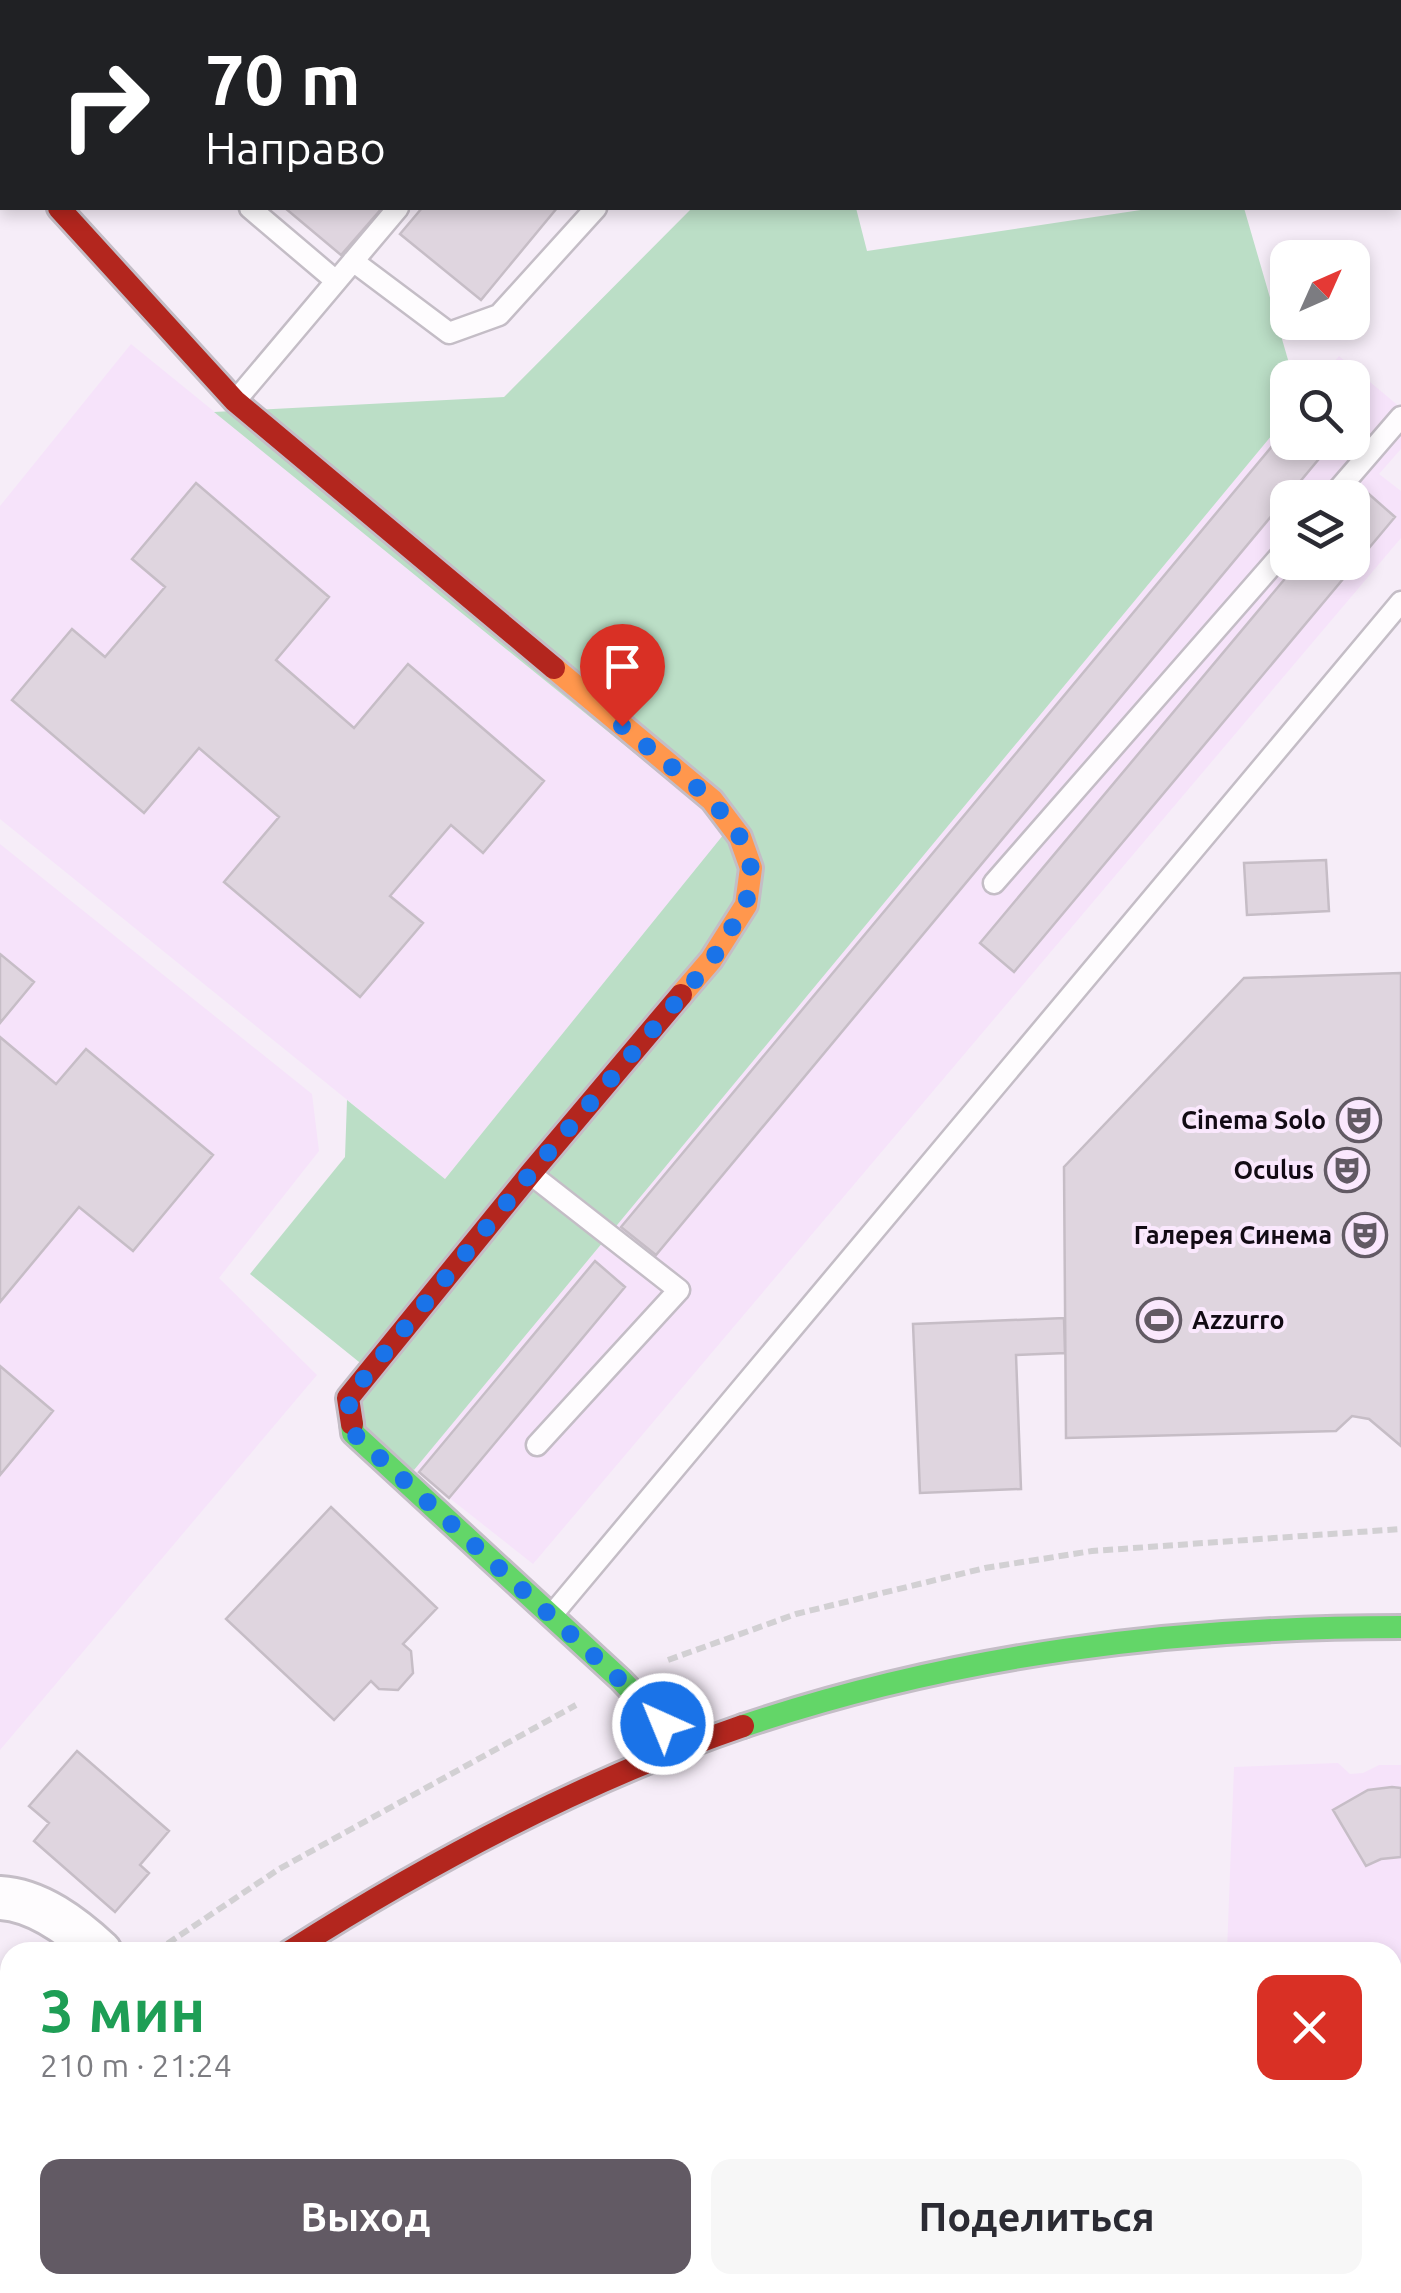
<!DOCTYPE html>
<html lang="ru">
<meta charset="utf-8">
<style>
body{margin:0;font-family:Ubuntu,sans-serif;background:#f7f7f7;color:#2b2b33;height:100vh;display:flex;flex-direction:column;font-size:38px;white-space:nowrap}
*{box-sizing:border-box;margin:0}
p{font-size:32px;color:#7c7c81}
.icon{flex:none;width:55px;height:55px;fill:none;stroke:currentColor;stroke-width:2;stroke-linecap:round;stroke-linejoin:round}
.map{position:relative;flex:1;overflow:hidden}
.details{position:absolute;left:0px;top:1942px;width:1402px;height:352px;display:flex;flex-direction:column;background:#fff;border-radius:30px 30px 0 0;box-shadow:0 5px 15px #0003}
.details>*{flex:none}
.hud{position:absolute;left:0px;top:0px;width:1402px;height:210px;box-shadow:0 5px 15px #0003;background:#202124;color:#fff;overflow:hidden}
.needle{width:65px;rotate:45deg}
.controls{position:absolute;left:1270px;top:240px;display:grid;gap:20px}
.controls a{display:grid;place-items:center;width:100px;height:100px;border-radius:20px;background:#fff;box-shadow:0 5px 15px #0003;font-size:50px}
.pin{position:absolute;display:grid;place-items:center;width:85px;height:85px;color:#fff;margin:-102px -42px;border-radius:50% 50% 50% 0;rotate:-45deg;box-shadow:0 0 10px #0007}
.pin .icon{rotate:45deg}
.me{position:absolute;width:110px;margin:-55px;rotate:316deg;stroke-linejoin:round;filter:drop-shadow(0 0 8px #0008)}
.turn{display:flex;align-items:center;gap:35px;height:210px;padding:0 40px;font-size:45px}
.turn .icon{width:130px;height:130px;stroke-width:2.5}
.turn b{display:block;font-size:70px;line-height:85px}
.round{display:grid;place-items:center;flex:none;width:105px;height:105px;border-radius:20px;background:#f7f7f7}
.headline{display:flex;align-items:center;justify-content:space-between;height:170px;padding:0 40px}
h1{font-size:60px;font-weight:700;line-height:75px;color:#1e9e55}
.action{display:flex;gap:20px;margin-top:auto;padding:20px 40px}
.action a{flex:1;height:115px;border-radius:20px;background:#625a64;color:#fff;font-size:40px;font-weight:700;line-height:115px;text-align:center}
.action a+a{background:#f7f7f7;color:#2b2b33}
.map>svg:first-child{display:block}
.built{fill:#f6e3fa;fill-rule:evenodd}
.green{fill:#bbdec6}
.building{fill:#dfd5df;stroke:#c6bdc6;stroke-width:2.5}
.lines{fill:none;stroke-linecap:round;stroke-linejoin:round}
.lane-casing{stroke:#c4bdc6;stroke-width:25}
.street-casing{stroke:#c4bdc6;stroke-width:48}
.fast-casing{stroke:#c4bdc6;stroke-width:28}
.slow-casing{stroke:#c4bdc6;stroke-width:28}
.jam-casing{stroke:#c4bdc6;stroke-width:28}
.path{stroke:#d2d0d3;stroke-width:6;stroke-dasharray:10 5;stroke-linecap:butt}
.lane{stroke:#fefcfe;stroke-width:20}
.street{stroke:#fefcfe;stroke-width:42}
.fast{stroke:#63d668;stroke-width:22}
.slow{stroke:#ff974d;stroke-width:22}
.jam{stroke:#b3261e;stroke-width:22}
.route{stroke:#1a73e8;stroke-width:18;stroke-dasharray:0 32.4}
.labels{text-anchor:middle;stroke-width:8;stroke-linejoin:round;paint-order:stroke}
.poi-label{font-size:25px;font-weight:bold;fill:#120b14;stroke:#fae8fd;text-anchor:end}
</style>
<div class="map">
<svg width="1401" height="2293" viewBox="0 0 1401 2293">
<rect width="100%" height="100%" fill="#f6edf8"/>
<path class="built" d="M131,344L729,829L445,1179L0,819V506Z
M1339,356L1401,408V449L1379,474L1401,491V538L533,1564L414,1470L1287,417L1288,442H1352V378L1321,377ZM1288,498H1352V562H1288Z
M0,844L312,1094L319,1151L219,1278L317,1375L0,1750Z
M1338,1763L1350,1774L1363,1773L1379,1765H1401V2159H1392V1952H1227L1234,1767Z"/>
<path class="green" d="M692,208H856L867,251L1154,208H1244L1293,377L1288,378L1287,417L414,1470L353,1433L369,1370L250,1274L345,1157L347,1100L445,1179L728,829L214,412L504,397Z"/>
<path class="building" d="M78,0H190L193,2H76Z
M1278,0H1401V5L1400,2Z
M285,208H382L341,255Z
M422,208H557L481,300L400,234Z
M1288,427V442H1333L656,1255L621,1227Z
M196,483L329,597L276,660L354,728L408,664L544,781L483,853L451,825L390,896L423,923L360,997L224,882L279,817L199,748L144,813L12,700L72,629L105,657L165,587L132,559Z
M1362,488L1395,517L1014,972L980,943L1299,562H1352V499Z
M1326,860L1329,911L1247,915L1244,863Z
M0,954L34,982L0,1023Z
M1401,973V1446L1369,1419L1352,1416L1336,1431L1066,1438L1064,1167L1244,978Z
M0,1037L56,1084L86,1049L213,1155L133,1251L79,1207L0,1302Z
M595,1261L625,1287L449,1498L419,1472Z
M1064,1318L1065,1353L1016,1355L1021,1489L920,1493L913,1324Z
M0,1366L53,1411L0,1475Z
M331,1507L437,1608L403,1644L411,1651L413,1673L398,1690L379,1689L371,1681L334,1720L226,1619Z
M77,1751L169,1831L140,1865L149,1873L115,1912L34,1841L49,1823L29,1806Z
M1392,1787L1401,1788V1857L1381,1859L1366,1866L1333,1810L1368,1790Z
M1392,1989H1401V2159H1392Z
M1392,2174H1401V2293H1285V2285H1392Z
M270,2285H418L413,2293H265Z
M671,2285H721L712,2293H678Z
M744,2285H903L910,2293H751Z"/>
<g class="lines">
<defs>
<path id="lane" d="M38,0L39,2
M239,0L242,2
M549,0L550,2
M250,208L336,281
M353,261L449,333L499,315L596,208
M236,400L398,208
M1331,498L1401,417
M994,883L1288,547
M532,1175L679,1290L537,1445
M551,1616L1401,602
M643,2285L650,2293
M937,2285L945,2293
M83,2293L92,2285
M593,2293L611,2285"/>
<path id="street" d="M0,140L2,143
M0,1898C38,1900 73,1927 100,1952"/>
<path id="fast" d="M352,1424L353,1433L621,1680L684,1746
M743,1726C957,1654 1176,1627 1401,1627"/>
<path id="slow" d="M554,668L712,800L740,837L751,868L746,905L711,960L681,995"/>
<path id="jam" d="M59,208L235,401L554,668
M352,1424L348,1398L530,1174L681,995
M289,1952C432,1861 582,1781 743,1726
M0,2196L10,2187"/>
</defs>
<use href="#lane" class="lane-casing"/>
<use href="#street" class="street-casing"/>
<use href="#fast" class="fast-casing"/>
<use href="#slow" class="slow-casing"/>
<use href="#jam" class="jam-casing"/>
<path class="path" d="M668,1660L796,1614L985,1568L1092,1551L1401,1529
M155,1952L279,1869L576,1705"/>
<use href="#lane" class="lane"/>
<use href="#street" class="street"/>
<use href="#fast" class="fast"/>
<use href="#slow" class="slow"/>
<use href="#jam" class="jam"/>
</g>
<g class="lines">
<path class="route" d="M622,726L712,800L740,837L751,868L746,905L712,960L530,1174L348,1398L353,1433L620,1680L663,1724"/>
</g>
<defs>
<symbol id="theatre-ring" viewBox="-11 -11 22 22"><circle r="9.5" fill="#fae8fd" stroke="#625a64" stroke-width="1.5"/><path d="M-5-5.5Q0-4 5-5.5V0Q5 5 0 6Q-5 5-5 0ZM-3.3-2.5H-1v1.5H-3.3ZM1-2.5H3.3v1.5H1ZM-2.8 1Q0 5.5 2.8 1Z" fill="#625a64"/></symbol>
<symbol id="stadium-ring" viewBox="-11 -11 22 22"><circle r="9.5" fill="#fae8fd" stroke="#625a64" stroke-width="1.5"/><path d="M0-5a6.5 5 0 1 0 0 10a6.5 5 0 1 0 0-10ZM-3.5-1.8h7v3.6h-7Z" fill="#625a64"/></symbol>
</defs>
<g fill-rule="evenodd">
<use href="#theatre-ring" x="1334" y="1095" width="50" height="50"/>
<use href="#theatre-ring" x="1322" y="1145" width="50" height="50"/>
<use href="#theatre-ring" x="1340" y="1210" width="50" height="50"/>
<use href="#stadium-ring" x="1134" y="1295" width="50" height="50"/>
</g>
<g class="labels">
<g class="poi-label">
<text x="1326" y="1129">Cinema Solo</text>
<text x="1314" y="1179">Oculus</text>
<text x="1332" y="1244">Галерея Синема</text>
<text x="1192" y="1329" text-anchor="start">Azzurro</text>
</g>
</g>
</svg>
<div class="controls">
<a><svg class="needle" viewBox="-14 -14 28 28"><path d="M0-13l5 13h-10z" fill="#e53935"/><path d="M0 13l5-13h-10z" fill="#7c7c81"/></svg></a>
<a><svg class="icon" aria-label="search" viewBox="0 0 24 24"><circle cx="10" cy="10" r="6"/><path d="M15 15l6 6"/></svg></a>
<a><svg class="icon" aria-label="layers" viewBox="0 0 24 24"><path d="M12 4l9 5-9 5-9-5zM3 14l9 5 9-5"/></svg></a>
</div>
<div class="pin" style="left:622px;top:726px;background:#d93025"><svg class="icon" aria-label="arrive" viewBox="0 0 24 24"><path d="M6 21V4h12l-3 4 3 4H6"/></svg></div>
<svg class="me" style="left:663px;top:1724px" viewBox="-20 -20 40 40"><circle r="17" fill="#1a73e8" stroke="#fff" stroke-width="3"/><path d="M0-11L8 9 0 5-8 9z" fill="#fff"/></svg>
<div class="hud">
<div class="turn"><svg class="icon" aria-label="right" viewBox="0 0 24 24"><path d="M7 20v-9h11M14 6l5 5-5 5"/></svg><div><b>70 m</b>Направо</div></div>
</div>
<section class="details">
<div class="headline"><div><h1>3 мин</h1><p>210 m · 21:24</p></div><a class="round" style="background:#d93025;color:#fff"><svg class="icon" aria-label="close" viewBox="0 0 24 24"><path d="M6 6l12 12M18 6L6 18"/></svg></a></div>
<div class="action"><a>Выход</a><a>Поделиться</a></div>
</section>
</div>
